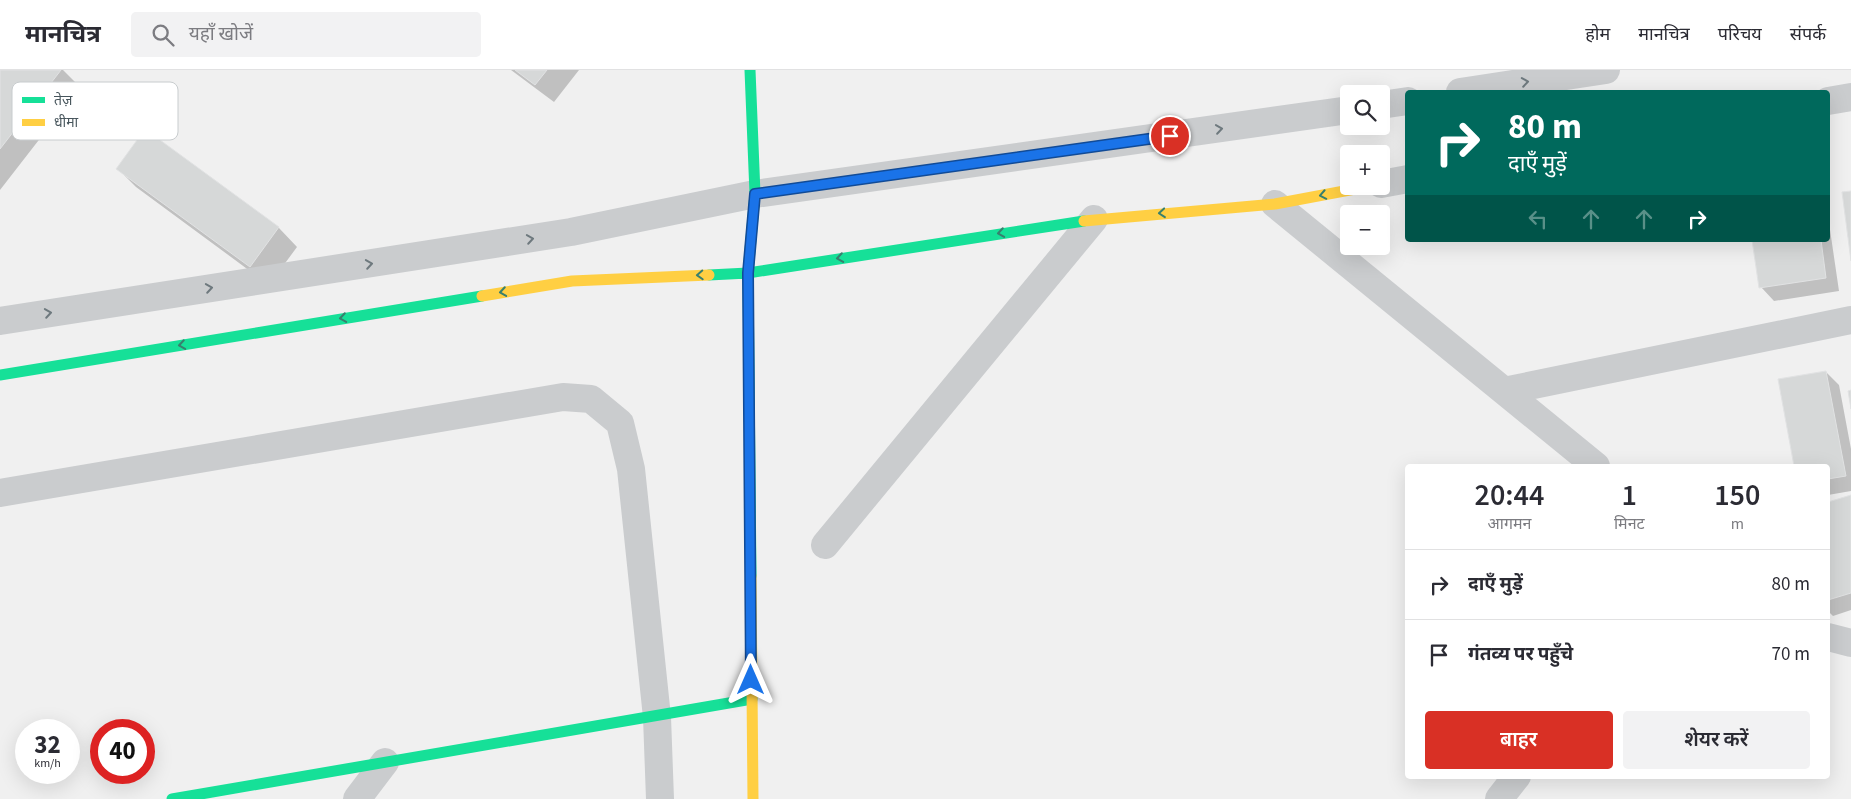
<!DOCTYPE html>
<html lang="hi">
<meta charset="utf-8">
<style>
body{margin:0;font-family:"Source Sans 3","Noto Sans Devanagari",sans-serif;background:#f2f2f3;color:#2b2b33;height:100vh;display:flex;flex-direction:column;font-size:19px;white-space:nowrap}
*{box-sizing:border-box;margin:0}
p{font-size:16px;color:#7c7c81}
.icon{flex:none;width:28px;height:28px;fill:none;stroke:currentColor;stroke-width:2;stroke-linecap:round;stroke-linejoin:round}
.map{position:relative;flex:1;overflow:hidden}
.drawer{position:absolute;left:1405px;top:394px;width:425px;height:315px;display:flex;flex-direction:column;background:#fff;border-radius:5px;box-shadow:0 5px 20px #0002}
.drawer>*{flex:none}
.banner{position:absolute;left:1405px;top:20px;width:425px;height:152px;border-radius:5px;box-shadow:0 5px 20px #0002;background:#00695c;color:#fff;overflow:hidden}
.tools{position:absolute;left:1340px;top:15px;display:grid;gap:10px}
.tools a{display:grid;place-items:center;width:50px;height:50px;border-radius:5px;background:#fff;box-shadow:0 5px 20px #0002;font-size:25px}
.speed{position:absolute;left:15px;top:649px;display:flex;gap:10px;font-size:25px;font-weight:700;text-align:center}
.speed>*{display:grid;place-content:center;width:65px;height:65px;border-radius:50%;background:#fff;box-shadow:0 5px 20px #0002;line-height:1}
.speed small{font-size:12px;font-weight:400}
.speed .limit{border:8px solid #d22;background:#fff;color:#111}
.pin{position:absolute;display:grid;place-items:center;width:42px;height:42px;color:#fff;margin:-21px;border:2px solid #fff;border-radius:50%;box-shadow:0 1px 5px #0007}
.me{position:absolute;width:55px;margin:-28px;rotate:0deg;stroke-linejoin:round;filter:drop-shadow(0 0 4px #0008)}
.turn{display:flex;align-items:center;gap:18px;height:105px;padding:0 20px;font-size:22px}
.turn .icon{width:65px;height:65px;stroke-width:2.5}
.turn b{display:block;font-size:35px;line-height:42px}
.lanes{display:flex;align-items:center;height:48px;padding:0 20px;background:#0003;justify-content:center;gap:25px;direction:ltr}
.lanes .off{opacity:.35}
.eta{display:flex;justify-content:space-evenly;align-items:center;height:85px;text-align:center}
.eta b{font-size:30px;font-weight:600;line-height:35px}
.button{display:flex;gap:10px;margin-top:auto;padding:10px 20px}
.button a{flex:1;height:58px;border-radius:5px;background:#d93025;color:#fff;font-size:20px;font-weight:600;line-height:58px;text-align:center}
.button a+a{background:#f2f2f3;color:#2b2b33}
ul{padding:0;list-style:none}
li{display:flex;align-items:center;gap:15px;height:70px;padding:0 20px;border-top:1px solid #e1e1e2}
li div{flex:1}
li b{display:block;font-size:19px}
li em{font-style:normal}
header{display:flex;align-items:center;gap:30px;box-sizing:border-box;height:70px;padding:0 25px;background:#fff;border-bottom:1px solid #e1e1e2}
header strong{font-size:24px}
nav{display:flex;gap:28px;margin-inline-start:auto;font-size:18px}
.search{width:350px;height:45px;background:#f2f2f3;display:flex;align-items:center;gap:12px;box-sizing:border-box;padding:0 18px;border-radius:5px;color:#7c7c81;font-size:19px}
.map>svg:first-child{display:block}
.shadow{fill:#0003}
.building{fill:#d6d8d8;stroke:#e1e2e3}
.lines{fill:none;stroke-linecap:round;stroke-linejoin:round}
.street{stroke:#caccce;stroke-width:28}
.fast{stroke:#16e098;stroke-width:11}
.slow{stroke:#ffcf43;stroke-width:11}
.oneway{stroke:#6e797e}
.oneway2{stroke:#387f6e}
.route-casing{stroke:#114b97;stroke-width:12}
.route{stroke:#1a73e8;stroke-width:9}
.key{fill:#fff;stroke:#c8ccce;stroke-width:1}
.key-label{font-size:14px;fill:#47555c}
</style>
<header>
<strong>मानचित्र</strong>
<div class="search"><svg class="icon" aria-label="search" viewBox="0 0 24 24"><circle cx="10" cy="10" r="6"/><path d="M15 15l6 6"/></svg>यहाँ खोजें</div>
<nav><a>होम</a><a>मानचित्र</a><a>परिचय</a><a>संपर्क</a></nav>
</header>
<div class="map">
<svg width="1851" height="729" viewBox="0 0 1851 729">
<rect width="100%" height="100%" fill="#f0f0f0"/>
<path class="shadow" d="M0,0H63L80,17L0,120Z
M511,0H579L554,32Z
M146,61L279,158L297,177L269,215L136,117L118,99Z
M1828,146L1839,221L1774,231L1761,217L1754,170H1828Z
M1826,302L1839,315L1851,379V421L1828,425V396H1795L1780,310Z
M1851,426V540L1833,546L1828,541V433Z"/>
<path class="building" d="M0,0H61L0,79Z
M515,0H547L535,15Z
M145,59L279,157L250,197L116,99Z
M1851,121V191L1842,122Z
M1752,170H1821L1826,208L1759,218Z
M1826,301L1846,406L1828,409V396H1794L1778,309Z
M1851,320V339L1848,321Z
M1851,425V523L1828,530V432Z"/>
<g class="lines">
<path class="street" d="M1460,22L1606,0
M1828,31L1851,27
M1381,35L1408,31
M1381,114L1408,109
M1275,134L1596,396
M0,251L571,162L755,124L1349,40
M1504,321L1851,250
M0,423L563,327L591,329L620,353L631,399L657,647L660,729
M825,475L1094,149
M1828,567L1851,573
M357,729L385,692
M1499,729L1517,706"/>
<path class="fast" d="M750,0L755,124L748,203L751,506
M709,205L748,203L1084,151
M0,305L482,226
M172,729L752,629"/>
<path class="slow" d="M1084,151L1275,134L1371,116
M482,226L572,211L709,205
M751,506L753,729"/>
</g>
<defs><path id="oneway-chevron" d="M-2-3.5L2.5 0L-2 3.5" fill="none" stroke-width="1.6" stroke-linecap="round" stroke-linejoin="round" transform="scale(1.25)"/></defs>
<g class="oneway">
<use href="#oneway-chevron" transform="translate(1525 12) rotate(-9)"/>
<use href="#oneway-chevron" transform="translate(1219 59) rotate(-8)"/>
<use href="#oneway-chevron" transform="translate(530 169) rotate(-9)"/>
<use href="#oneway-chevron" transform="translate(369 194) rotate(-9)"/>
<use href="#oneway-chevron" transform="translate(209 218) rotate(-9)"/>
<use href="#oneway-chevron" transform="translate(48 243) rotate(-9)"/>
</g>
<g class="oneway2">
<use href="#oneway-chevron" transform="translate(1323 125) rotate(169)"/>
<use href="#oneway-chevron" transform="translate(1162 143) rotate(175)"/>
<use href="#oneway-chevron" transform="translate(1001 163) rotate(171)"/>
<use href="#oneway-chevron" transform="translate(840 188) rotate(171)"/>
<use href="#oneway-chevron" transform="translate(700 205) rotate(177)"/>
<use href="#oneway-chevron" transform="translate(503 222) rotate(171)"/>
<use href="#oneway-chevron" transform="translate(343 248) rotate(171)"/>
<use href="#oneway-chevron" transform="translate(182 275) rotate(171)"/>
</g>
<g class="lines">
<defs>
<path id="route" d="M751,610L748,203L755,124L1170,66"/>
</defs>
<use href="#route" class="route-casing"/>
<use href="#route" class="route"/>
</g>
<rect x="12" y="12" width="166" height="58" rx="8" class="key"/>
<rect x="22" y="27" width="23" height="6" fill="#16e098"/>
<rect x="22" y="49" width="23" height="7" fill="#ffcf43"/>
<g class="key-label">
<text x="54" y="35">तेज़</text>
<text x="54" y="57">धीमा</text>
</g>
</svg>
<div class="tools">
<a><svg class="icon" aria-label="search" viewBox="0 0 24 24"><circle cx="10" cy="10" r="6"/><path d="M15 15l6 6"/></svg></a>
<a>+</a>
<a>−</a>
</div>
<div class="speed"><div>32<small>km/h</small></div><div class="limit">40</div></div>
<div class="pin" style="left:1170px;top:66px;background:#d93025"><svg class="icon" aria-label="arrive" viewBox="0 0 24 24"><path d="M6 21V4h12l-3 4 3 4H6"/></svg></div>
<svg class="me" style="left:751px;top:610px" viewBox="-20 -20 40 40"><path d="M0-17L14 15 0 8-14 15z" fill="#1a73e8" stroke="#fff" stroke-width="4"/></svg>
<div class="banner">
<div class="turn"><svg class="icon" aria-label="right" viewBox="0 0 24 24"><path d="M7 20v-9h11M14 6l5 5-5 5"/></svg><div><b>80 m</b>दाएँ मुड़ें</div></div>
<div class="lanes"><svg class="icon off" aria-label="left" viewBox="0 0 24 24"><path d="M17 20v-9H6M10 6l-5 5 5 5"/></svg><svg class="icon off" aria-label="ahead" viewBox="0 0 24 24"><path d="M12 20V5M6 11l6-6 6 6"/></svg><svg class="icon off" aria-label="ahead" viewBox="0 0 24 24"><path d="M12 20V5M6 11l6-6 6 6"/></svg><svg class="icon" aria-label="right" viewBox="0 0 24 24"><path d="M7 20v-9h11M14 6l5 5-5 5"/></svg></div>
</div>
<section class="drawer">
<div class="eta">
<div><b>20:44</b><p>आगमन</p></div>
<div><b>1</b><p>मिनट</p></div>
<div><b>150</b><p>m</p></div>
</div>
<ul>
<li><svg class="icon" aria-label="right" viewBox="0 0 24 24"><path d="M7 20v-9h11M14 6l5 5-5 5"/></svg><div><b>दाएँ मुड़ें</b></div><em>80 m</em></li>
<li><svg class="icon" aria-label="arrive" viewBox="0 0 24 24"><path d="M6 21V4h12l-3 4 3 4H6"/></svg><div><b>गंतव्य पर पहुँचे</b></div><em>70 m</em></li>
</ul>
<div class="button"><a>बाहर</a><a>शेयर करें</a></div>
</section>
</div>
